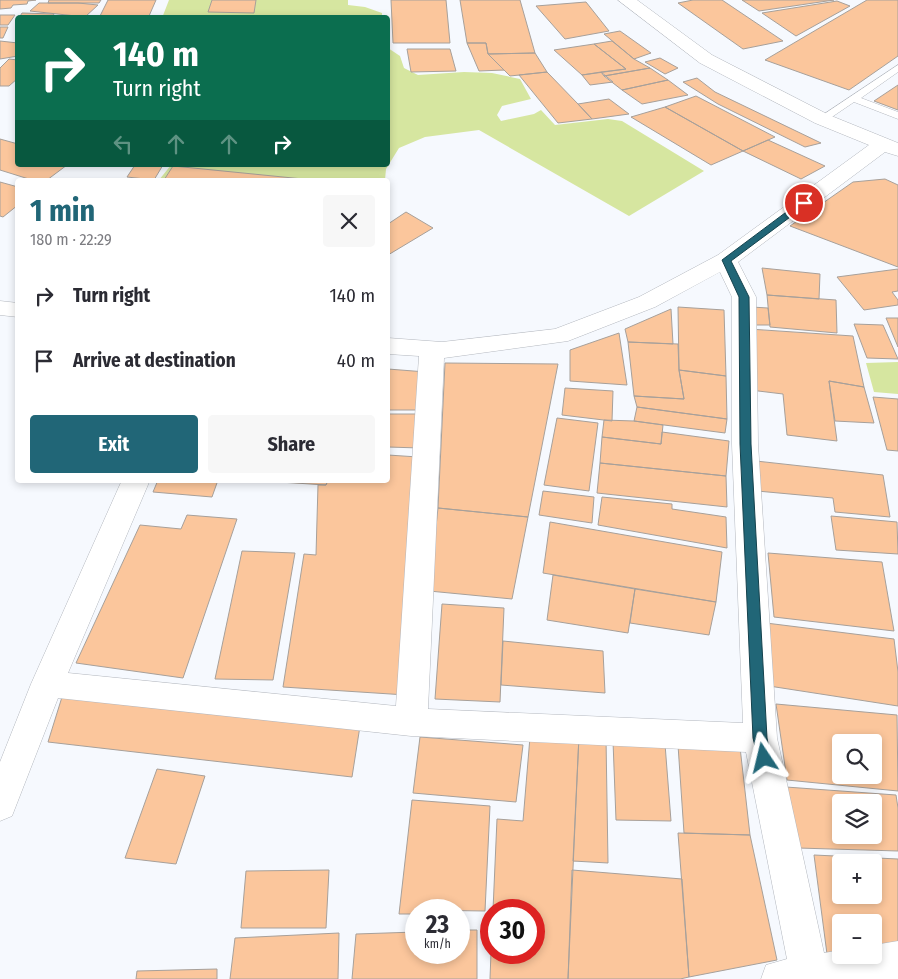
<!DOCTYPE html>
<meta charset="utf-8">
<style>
body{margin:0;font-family:"Fira Sans Condensed",sans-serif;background:#f7f7f7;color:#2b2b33;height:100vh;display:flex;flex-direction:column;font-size:19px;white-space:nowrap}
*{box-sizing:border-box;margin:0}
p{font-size:16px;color:#7c7c81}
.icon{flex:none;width:28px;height:28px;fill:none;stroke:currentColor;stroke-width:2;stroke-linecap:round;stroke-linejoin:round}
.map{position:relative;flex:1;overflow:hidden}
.panel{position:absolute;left:15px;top:178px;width:375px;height:305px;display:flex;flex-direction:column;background:#fff;border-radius:5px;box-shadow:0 2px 8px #0003}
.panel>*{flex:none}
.hud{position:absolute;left:15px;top:15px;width:375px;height:152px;border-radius:5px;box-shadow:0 2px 8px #0003;background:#0b6e4f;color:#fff;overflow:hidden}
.controls{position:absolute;left:832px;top:734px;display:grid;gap:10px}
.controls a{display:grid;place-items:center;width:50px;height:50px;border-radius:5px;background:#fff;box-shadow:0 2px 8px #0003;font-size:25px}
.speed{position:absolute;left:405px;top:899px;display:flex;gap:10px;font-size:25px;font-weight:700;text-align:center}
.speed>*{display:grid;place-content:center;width:65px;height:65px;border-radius:50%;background:#fff;box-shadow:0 2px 8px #0003;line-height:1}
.speed small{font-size:12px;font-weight:400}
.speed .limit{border:8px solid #d22;background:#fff;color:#111}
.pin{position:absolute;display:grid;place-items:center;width:42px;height:42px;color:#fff;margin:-21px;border:2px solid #fff;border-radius:50%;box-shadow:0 1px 5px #0007}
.me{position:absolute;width:55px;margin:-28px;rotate:350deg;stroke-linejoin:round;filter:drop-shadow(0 0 4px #0008)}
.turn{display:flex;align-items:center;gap:18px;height:105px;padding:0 15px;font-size:22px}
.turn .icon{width:65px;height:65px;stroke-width:2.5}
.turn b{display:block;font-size:35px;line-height:42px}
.lanes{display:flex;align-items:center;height:48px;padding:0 15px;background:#0003;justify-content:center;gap:25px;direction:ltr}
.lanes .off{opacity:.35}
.round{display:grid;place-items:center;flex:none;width:52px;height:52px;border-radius:5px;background:#f7f7f7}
.headline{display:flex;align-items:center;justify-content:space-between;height:85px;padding:0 15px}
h1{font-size:30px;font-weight:700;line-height:38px;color:#216677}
.action{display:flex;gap:10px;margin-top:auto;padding:10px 15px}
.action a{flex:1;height:58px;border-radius:5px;background:#216677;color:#fff;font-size:20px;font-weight:700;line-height:58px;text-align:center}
.action a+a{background:#f7f7f7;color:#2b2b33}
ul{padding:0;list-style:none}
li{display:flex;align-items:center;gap:15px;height:65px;padding:0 15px}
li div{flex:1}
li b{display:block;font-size:19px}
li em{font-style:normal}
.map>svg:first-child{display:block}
.green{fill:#d6e6a0}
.building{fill:#fbc69c;stroke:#a7a09a;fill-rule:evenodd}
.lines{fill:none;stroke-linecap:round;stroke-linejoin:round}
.lane-casing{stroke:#b3b7be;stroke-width:1}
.street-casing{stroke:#b3b7be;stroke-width:1}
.lane{fill:#fff;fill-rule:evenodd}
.street{fill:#fff;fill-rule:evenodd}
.route{fill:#216677;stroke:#15424d}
</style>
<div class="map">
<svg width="898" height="979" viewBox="0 0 898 979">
<rect width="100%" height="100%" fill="#f6f9fe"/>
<path class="green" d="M169,0H348V5L365,7L382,13V17L162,18Z
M388,48L400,56L404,68L418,75L464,72L492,73L520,79L531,99L502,106L497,115L501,121L534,114L541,110L555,125L608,119L622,121L704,171L629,216L479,130L425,137L399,148L386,169L385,180H159L171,165H388Z
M898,362V394L874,392L866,363Z"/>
<path class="building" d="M0,0H36L28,1L27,4L13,5L11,8L0,9Z
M49,0H101L99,3H48Z
M108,0H156L149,16H100Z
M212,0H256L254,13L208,12Z
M391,0H446L450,43H393Z
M460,0H520L535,53L488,54L486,43H467Z
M693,0H722L783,41L743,49L678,3Z
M742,0H834L759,11Z
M867,0H898V56L849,90L765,60Z
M837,1L850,6L796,36L762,13Z
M586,2L609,31L565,39L536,6Z
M39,3H78L98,5L85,17L30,11Z
M22,13L54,14L52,18H19Z
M0,15H15L8,25H0Z
M0,27H8L3,38H0Z
M620,31L651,53L634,59L604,34Z
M0,41L18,43V56L0,59Z
M612,41L634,59L650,68L604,76L601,72L626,69L594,44Z
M467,43H486L488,54L504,70L479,71Z
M594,44L626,69L582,75L554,50Z
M407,49H450L456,71L411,72Z
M535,53L547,72L510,76L488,54Z
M660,58L678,68L665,74L645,62Z
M9,59L18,60V78L9,86H0V68Z
M650,68L668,80L622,90L604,76Z
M547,72L578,104L592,119L558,123L519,75Z
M601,72L613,82L590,85L582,75Z
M697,78L715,92L821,143L805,147L718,104L683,82Z
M668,80L688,95L642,104L622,90Z
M898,85V110L874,101Z
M696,96L775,137L743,151L665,107Z
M609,99L629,114L592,119L578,104Z
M665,107L743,151L711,165L631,117Z
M0,139L18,144V165H67L47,180H32L0,170Z
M768,140L825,166L801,179L743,151Z
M135,165H163L154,180L127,177Z
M173,166L313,180H164Z
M885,179L898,185V267L790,226L853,182Z
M0,182L18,187V205L3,217L0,216Z
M406,212L433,228L388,255V224Z
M762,268L820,274L819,299L767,295Z
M898,269V291L892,292L898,300V305L864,310L837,277Z
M767,295L836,300L837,333L770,327Z
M678,307L724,310L726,376L679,370Z
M751,307L768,308L770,325H754Z
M671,309L673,344L628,342L625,329Z
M886,318H898V347Z
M854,324L883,325L898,359L867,358Z
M749,329L853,336L864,387L829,381L837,441L787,435L783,394L750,390Z
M619,333L627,385L570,381V350Z
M628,342L678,344L679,370L684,399L634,396Z
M445,363L558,364L528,517L438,508Z
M388,369L426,372L422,410H388Z
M679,370L726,376L727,419L637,407L634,396L684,399Z
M829,381L864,387L874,423L835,421Z
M565,388L613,391L612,421L562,415Z
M873,397L898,399V451L887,450Z
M637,407L727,419L725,433L634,421Z
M388,414H421L420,448L388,447Z
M557,418L598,423L589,491L544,485Z
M604,420L634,421L663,425L661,444L602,437Z
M662,432L729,441L726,476L600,463L602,437L661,444Z
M388,455L418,457L406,695L283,687L304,554L316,555L318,485H326L328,480H388Z
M756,461L883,475L890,517L835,512L833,498L757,491Z
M600,463L726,476L727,507L597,493Z
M158,480H218L212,497L153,492Z
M248,480H328L326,485Z
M543,491L594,497L592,523L539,515Z
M602,497L672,504V509L726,517L727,548L598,525Z
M438,508L528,517L512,599L429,591Z
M187,515L237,519L183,678L76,663L140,525L181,529Z
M831,516L897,522L898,554L836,550Z
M550,522L722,552L716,602L543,573Z
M242,551L295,553L273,680L215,679Z
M768,553L882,562L894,631L774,617Z
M553,575L635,589L628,633L547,620Z
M635,589L716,602L709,635L630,623Z
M442,604L504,608L500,702L435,699Z
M766,623L894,639L898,672V706L769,686Z
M503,641L603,651L605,693L501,685Z
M62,697L360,726L352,777L48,742Z
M776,704L897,715L898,791L787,780ZM841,742H874V775H841Z
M579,736L568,979H490L491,952H534V910H493L497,819L523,821L530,737Z
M579,736L606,738L608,863L573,861Z
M420,737L523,745L516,802L413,793Z
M613,741L665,744L671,821L616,820Z
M678,745L740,747L750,835L684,833Z
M157,769L205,776L176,864L125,858Z
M786,787L896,795L898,808V851L798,848ZM841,802H874V835H841Z
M412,800L490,806L485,911L416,910V914H399Z
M678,833L750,835L777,960L689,977Z
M814,855L898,859V947L874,949V922H841V953L827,954ZM841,862H874V895H841Z
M329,870L326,928H241L246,871Z
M572,870L682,879L689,977L680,979H568Z
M459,930H477V979H352L356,934L416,932V952H459Z
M339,933L338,979H230L235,938Z
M217,969V979H136L137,971Z"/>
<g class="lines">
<defs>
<path id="lane" d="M898,65V72L861,98L898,112V119L854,102L826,121H818L817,119Z"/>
<path id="street" d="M618,0H637L712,55L829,115L898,143V156L885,152L738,262L756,297L758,444L777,738L824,953L841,950V955H874V945L898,941V979H761L766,965L787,959L746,752L411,736L58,698L12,816L0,821V762L31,684L122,480H150L68,673L396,706L419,356L388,354V338L442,342L555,329L639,297L718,255L869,145L815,123L700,63ZM720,272L732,297V444L743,723L428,709L444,358L568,341L655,307Z
M0,301L18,303V317L0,315Z"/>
</defs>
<use href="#lane" class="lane-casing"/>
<use href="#street" class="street-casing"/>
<use href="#lane" class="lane"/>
<use href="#street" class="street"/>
</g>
<path class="route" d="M801,201L809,203L731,261L749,297L751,444L767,738L771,758L769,762L764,764L759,762L753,738L740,444L739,297L722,260Z"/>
</svg>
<div class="controls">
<a><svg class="icon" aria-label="search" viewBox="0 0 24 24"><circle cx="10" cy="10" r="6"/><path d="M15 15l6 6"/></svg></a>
<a><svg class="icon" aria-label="layers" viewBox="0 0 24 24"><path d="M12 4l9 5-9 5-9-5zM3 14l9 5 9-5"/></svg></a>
<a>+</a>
<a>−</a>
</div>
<div class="speed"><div>23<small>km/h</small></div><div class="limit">30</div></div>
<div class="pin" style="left:804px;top:203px;background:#d93025"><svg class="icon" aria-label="arrive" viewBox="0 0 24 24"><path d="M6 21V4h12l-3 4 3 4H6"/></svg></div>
<svg class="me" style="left:764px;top:758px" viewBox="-20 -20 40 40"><path d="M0-17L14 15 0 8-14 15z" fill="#216677" stroke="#fff" stroke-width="4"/></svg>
<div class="hud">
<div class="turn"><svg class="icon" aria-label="right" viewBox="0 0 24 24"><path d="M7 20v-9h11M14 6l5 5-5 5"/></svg><div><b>140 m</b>Turn right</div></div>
<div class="lanes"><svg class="icon off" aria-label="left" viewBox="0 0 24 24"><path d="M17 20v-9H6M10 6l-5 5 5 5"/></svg><svg class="icon off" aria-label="ahead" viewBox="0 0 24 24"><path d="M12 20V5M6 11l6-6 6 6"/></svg><svg class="icon off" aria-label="ahead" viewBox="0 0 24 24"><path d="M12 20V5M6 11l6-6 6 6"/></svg><svg class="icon" aria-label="right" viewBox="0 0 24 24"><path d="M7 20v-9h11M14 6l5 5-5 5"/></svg></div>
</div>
<section class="panel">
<div class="headline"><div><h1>1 min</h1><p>180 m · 22:29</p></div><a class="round"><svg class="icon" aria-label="close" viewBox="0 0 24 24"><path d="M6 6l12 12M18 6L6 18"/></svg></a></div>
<ul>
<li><svg class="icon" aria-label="right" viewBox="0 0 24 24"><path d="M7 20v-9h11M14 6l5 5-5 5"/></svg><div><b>Turn right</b></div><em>140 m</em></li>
<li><svg class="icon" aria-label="arrive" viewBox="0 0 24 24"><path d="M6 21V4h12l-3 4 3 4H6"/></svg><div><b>Arrive at destination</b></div><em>40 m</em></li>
</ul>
<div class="action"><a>Exit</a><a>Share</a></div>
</section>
</div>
